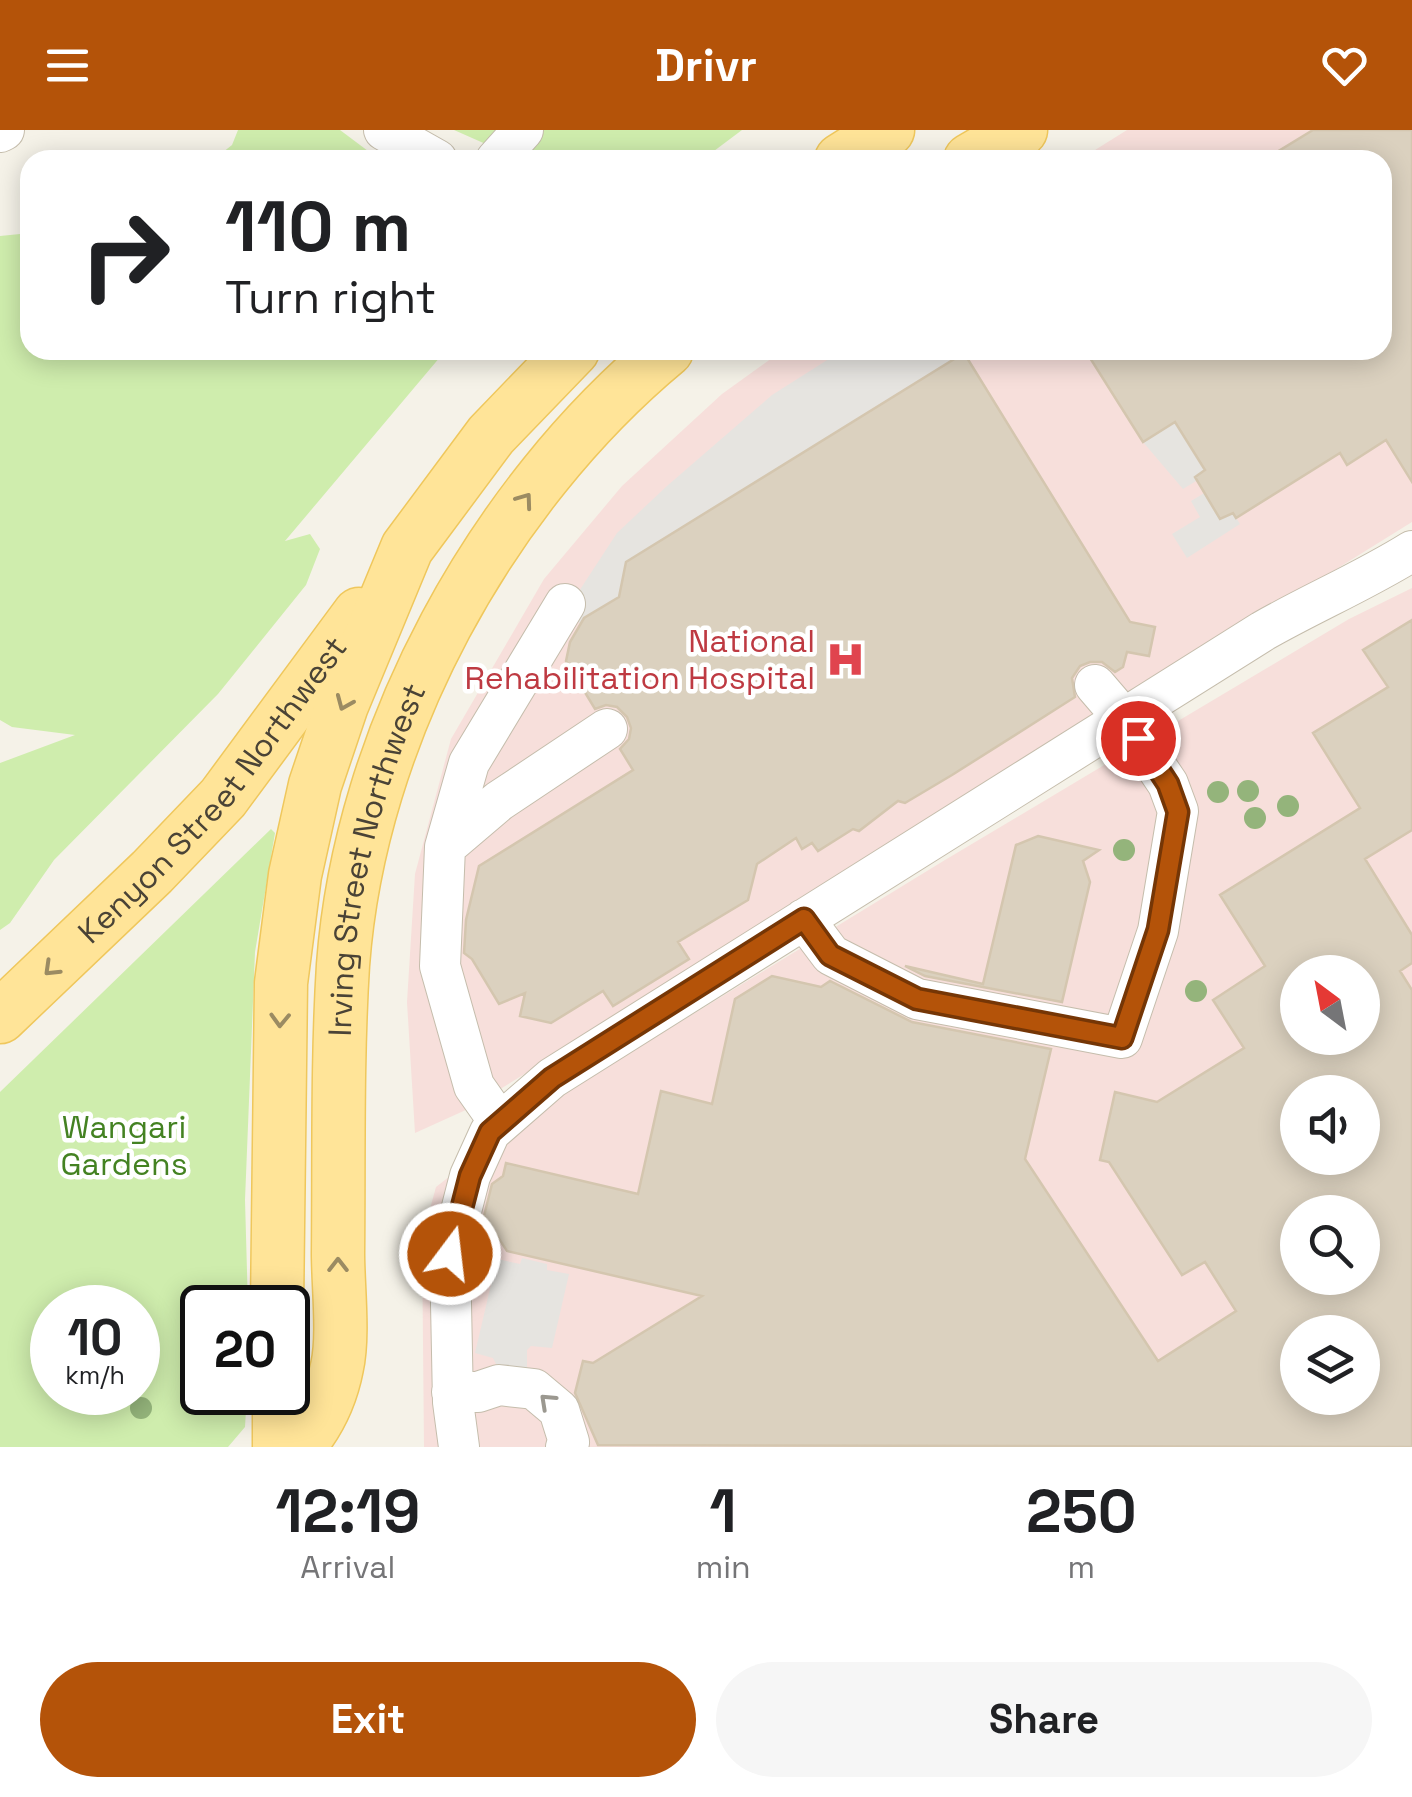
<!DOCTYPE html>
<style>
body{margin:0;font-family:"Space Grotesk",sans-serif;background:#f6f6f6;color:#202124;height:100vh;display:flex;flex-direction:column;font-size:38px;white-space:nowrap}
*{box-sizing:border-box;margin:0}
p{font-size:32px;color:#757577}
.icon{flex:none;width:55px;height:55px;fill:none;stroke:currentColor;stroke-width:2;stroke-linecap:round;stroke-linejoin:round}
.map{position:relative;height:1317px;overflow:hidden}
.details{display:flex;flex-direction:column;background:#fff;flex:1}
.details>*{flex:none}
.guide{position:absolute;left:20px;top:20px;width:1372px;height:210px;border-radius:30px;box-shadow:0 5px 25px #0003;background:#fff;color:#202124;overflow:hidden}
.needle{width:65px;rotate:328deg}
.tools{position:absolute;left:1280px;top:825px;display:grid;gap:20px}
.tools a{display:grid;place-items:center;width:100px;height:100px;border-radius:50%;background:#fff;box-shadow:0 5px 25px #0003;font-size:50px}
.speed{position:absolute;left:30px;top:1155px;display:flex;gap:20px;font-size:50px;font-weight:700;text-align:center}
.speed>*{display:grid;place-content:center;width:130px;height:130px;border-radius:50%;background:#fff;box-shadow:0 5px 25px #0003;line-height:1}
.speed small{font-size:25px;font-weight:400}
.speed .limit{border:5px solid #111;border-radius:15px;background:#fff;color:#111}
.pin{position:absolute;display:grid;place-items:center;width:85px;height:85px;color:#fff;margin:-42px;border:5px solid #fff;border-radius:50%;box-shadow:0 2px 10px #0007}
.me{position:absolute;width:110px;margin:-55px;rotate:15deg;stroke-linejoin:round;filter:drop-shadow(0 0 8px #0008)}
.turn{display:flex;align-items:center;gap:35px;height:210px;padding:0 40px;font-size:45px}
.turn .icon{width:130px;height:130px;stroke-width:2.5}
.turn b{display:block;font-size:70px;line-height:85px}
.eta{display:flex;justify-content:space-evenly;align-items:center;height:170px;text-align:center}
.eta b{font-size:60px;font-weight:700;line-height:70px}
.primary-button{display:flex;gap:20px;margin-top:auto;padding:20px 40px}
.primary-button a{flex:1;height:115px;border-radius:60px;background:#b45309;color:#fff;font-size:40px;font-weight:700;line-height:115px;text-align:center}
.primary-button a+a{background:#f6f6f6;color:#202124}
header{display:flex;justify-content:space-between;align-items:center;height:130px;padding:0 40px;background:#b45309;color:#fff;font-size:45px;font-weight:700}
.map>svg:first-child{display:block}
.medical{fill:#f7dfdb;fill-rule:evenodd}
.green{fill:#cfedad;fill-rule:evenodd}
.parking{fill:#e6e4e0}
.building{fill:#dbd1bf;stroke:#d4c6af;stroke-width:2.5;fill-rule:evenodd}
.lines{fill:none;stroke-linecap:round;stroke-linejoin:round}
.minor-casing{stroke:#c5bdac;stroke-width:42}
.major-casing{stroke:#efc75c;stroke-width:55}
.minor{stroke:#fff;stroke-width:40}
.major{stroke:#ffe498;stroke-width:52}
.tree{fill:#94b47b}
.oneway{stroke:#9b8b62}
.oneway2{stroke:#9b9890}
.route-casing{stroke:#753606;stroke-width:25}
.route{stroke:#b45309;stroke-width:18}
.labels{text-anchor:middle;stroke-width:9;stroke-linejoin:round;paint-order:stroke}
.health-label{font-size:32px;fill:#be3a42;stroke:#fff;text-anchor:end}
.street-label{font-size:32px;fill:#4a4336;stroke:#fff}
.park-label{font-size:32px;fill:#448222;stroke:#fff}
</style>
<header><svg class="icon" aria-label="menu" viewBox="0 0 24 24"><path d="M4 6h16M4 12h16M4 18h16"/></svg>Drivr<svg class="icon" aria-label="heart" viewBox="0 0 24 24"><path d="M12 20l-8-8c-3-5 5-10 8-4 3-6 11-1 8 4z"/></svg></header>
<div class="map">
<svg width="1412" height="1317" viewBox="0 0 1412 1317">
<rect width="100%" height="100%" fill="#f5f2e8"/>
<path class="medical" d="M1127,0H1412V392L468,979L415,1003L407,872L415,744L451,609L544,449L622,356L722,264L783,220H1382V30H1079Z
M1412,458V1317H424L422,1108L436,1057L528,985L945,730L1349,489ZM1298,842H1362V908H1298ZM1298,962H1362V1028H1298ZM1298,1082H1362V1148H1298ZM1298,1202H1362V1268H1298Z"/>
<path class="green" d="M238,0H340L380,30H213L232,15Z
M454,0H742L702,30H522Z
M30,103V220H446L285,411L310,404L320,419L306,455L218,564L54,730L10,793L0,800V633L75,605L12,597L0,590V106Z
M271,699L275,703L255,822L245,1070L248,1177L202,1178V1262L247,1263L245,1297L228,1317H0V962ZM52,1178H138V1262H52Z"/>
<path class="parking" d="M843,220H961L956,243L622,472L583,496L566,481L617,403L667,356L772,265Z
M1175,292L1209,343L1183,359L1143,312Z
M1216,356L1240,394L1187,428L1172,404L1200,387L1191,371Z
M522,1128L547,1134V1140L569,1144L552,1218L531,1216L527,1220V1241L500,1242L493,1228L475,1223L497,1129L520,1134Z"/>
<path class="building" d="M1313,0H1412V352L1386,310L1347,335L1340,323L1236,388L1233,383L1220,389L1195,347L1205,340L1175,292L1143,312L1085,220H1382V30H1264Z
M964,223L1130,492L1155,497L1149,526L1127,522L1123,537L1115,542L1102,532H1090L1080,536L1072,548L1075,567L952,645L905,673L898,671L859,701L853,699L818,721L812,713L802,719L796,708L757,734L748,770L678,812L689,829L613,876L603,861L551,893L520,886L525,863L499,874L472,829L464,823L466,790L479,736L633,640L620,619L629,609L631,598L627,587L617,577L606,575L595,579L566,531L570,512L584,488L619,467L626,432Z
M1412,490V700L1365,729L1412,805V833L1400,841L1412,860V1317L598,1315L575,1263L583,1231L593,1233L702,1166L507,1121L484,1086L492,1054L503,1046L506,1033L638,1064L661,961L712,974L735,869L772,846L821,857L830,851L912,892L1051,919L1025,1029L1158,1231L1236,1181L1205,1132L1182,1145L1109,1032L1100,1030L1115,962L1157,972L1244,918L1213,870L1265,836L1220,765L1360,678L1313,603L1388,557L1363,520ZM1298,842H1362V908H1298ZM1298,962H1362V1028H1298ZM1298,1082H1362V1148H1298ZM1298,1202H1362V1268H1298Z
M1038,706L1099,720L1083,731L1090,752L1062,872L925,846L905,836L983,854L1016,715Z"/>
<g class="lines">
<defs>
<path id="minor" d="M384,0L437,30
M0,2L4,0
M496,30L523,0
M445,717L499,671L607,599
M804,789L831,825L917,869L1122,908L1158,801L1178,681L1168,654L1125,590L1095,555
M500,993L474,956L440,836L445,717L469,633L565,474
M452,1262H478L499,1255L534,1259L559,1280L569,1312L566,1317
M459,1317L453,1272L450,1124L470,1046L490,1002L552,948L1263,501C1312,473 1364,451 1412,421"/>
<g id="major">
<path d="M841,30L888,0"/>
<path d="M970,30L1021,0"/>
<path id="s1" d="M0,887L152,742L223,668L359,484"/>
<path d="M277,1178L281,853L295,745L315,655L342,575L407,418L491,305L573,220"/>
<path d="M279,1262V1317"/>
<path id="s2" d="M298,1317C319,1293 331,1268 337,1237C344,1206 338,1156 338,1123C339,1027 337,931 343,835C360,604 491,366 667,220"/>
</g>
</defs>
<use href="#minor" class="minor-casing"/>
<use href="#major" class="major-casing"/>
<use href="#minor" class="minor"/>
<use href="#major" class="major"/>
</g>
<g class="tree">
<circle cx="1248" cy="661" r="11"/>
<circle cx="1218" cy="662" r="11"/>
<circle cx="1288" cy="676" r="11"/>
<circle cx="1255" cy="688" r="11"/>
<circle cx="1124" cy="720" r="11"/>
<circle cx="1196" cy="861" r="11"/>
<circle cx="141" cy="1278" r="11"/>
</g>
<defs><path id="oneway-chevron" d="M-2-3.5L2.5 0L-2 3.5" fill="none" stroke-width="1.6" stroke-linecap="round" stroke-linejoin="round" transform="scale(2.5)"/></defs>
<g class="oneway">
<use href="#oneway-chevron" transform="translate(525 370) rotate(-54)"/>
<use href="#oneway-chevron" transform="translate(344 573) rotate(113)"/>
<use href="#oneway-chevron" transform="translate(51 839) rotate(136)"/>
<use href="#oneway-chevron" transform="translate(280 890) rotate(92)"/>
<use href="#oneway-chevron" transform="translate(338 1135) rotate(-90)"/>
</g>
<use class="oneway2" href="#oneway-chevron" transform="translate(547 1271) rotate(-137)"/>
<g class="lines">
<defs>
<path id="route" d="M450,1124L470,1046L490,1002L552,948L804,789L830,825L917,869L1122,908L1158,800L1178,682L1168,654L1138,608"/>
</defs>
<use href="#route" class="route-casing"/>
<use href="#route" class="route"/>
</g>
<defs>
<symbol id="hospital-bare" viewBox="-9 -9 18 18"><path d="M-5-5h3v3.5h4V-5h3V5h-3V1.5h-4V5h-3Z" fill="#e0444e" stroke="#fff" stroke-width="2.5" paint-order="stroke"/></symbol>
</defs>
<g fill-rule="evenodd">
<use href="#hospital-bare" x="818" y="502" width="55" height="55"/>
</g>
<g class="labels">
<g class="health-label">
<text x="815" y="522">National<tspan x="815" dy="37">Rehabilitation Hospital</tspan></text>
</g>
<g class="street-label">
<text dy="11" stroke="none"><textPath href="#s1" startOffset="312">Kenyon Street Northwest</textPath></text>
<text dy="11" stroke="none"><textPath href="#s2" startOffset="602">Irving Street Northwest</textPath></text>
</g>
<g class="park-label">
<text x="124" y="1008">Wangari<tspan x="124" dy="37">Gardens</tspan></text>
</g>
</g>
</svg>
<div class="tools">
<a><svg class="needle" viewBox="-14 -14 28 28"><path d="M0-13l5 13h-10z" fill="#e53935"/><path d="M0 13l5-13h-10z" fill="#757577"/></svg></a>
<a><svg class="icon" aria-label="sound" viewBox="0 0 24 24"><path d="M4 9h4l5-4v14l-5-4H4zM17 9q2 3 0 6"/></svg></a>
<a><svg class="icon" aria-label="search" viewBox="0 0 24 24"><circle cx="10" cy="10" r="6"/><path d="M15 15l6 6"/></svg></a>
<a><svg class="icon" aria-label="layers" viewBox="0 0 24 24"><path d="M12 4l9 5-9 5-9-5zM3 14l9 5 9-5"/></svg></a>
</div>
<div class="speed"><div>10<small>km/h</small></div><div class="limit">20</div></div>
<div class="pin" style="left:1138px;top:608px;background:#d93025"><svg class="icon" aria-label="arrive" viewBox="0 0 24 24"><path d="M6 21V4h12l-3 4 3 4H6"/></svg></div>
<svg class="me" style="left:450px;top:1124px" viewBox="-20 -20 40 40"><circle r="17" fill="#b45309" stroke="#fff" stroke-width="3"/><path d="M0-11L8 9 0 5-8 9z" fill="#fff"/></svg>
<div class="guide">
<div class="turn"><svg class="icon" aria-label="right" viewBox="0 0 24 24"><path d="M7 20v-9h11M14 6l5 5-5 5"/></svg><div><b>110 m</b>Turn right</div></div>
</div>
</div>
<section class="details">
<div class="eta">
<div><b>12:19</b><p>Arrival</p></div>
<div><b>1</b><p>min</p></div>
<div><b>250</b><p>m</p></div>
</div>
<div class="primary-button"><a>Exit</a><a>Share</a></div>
</section>
